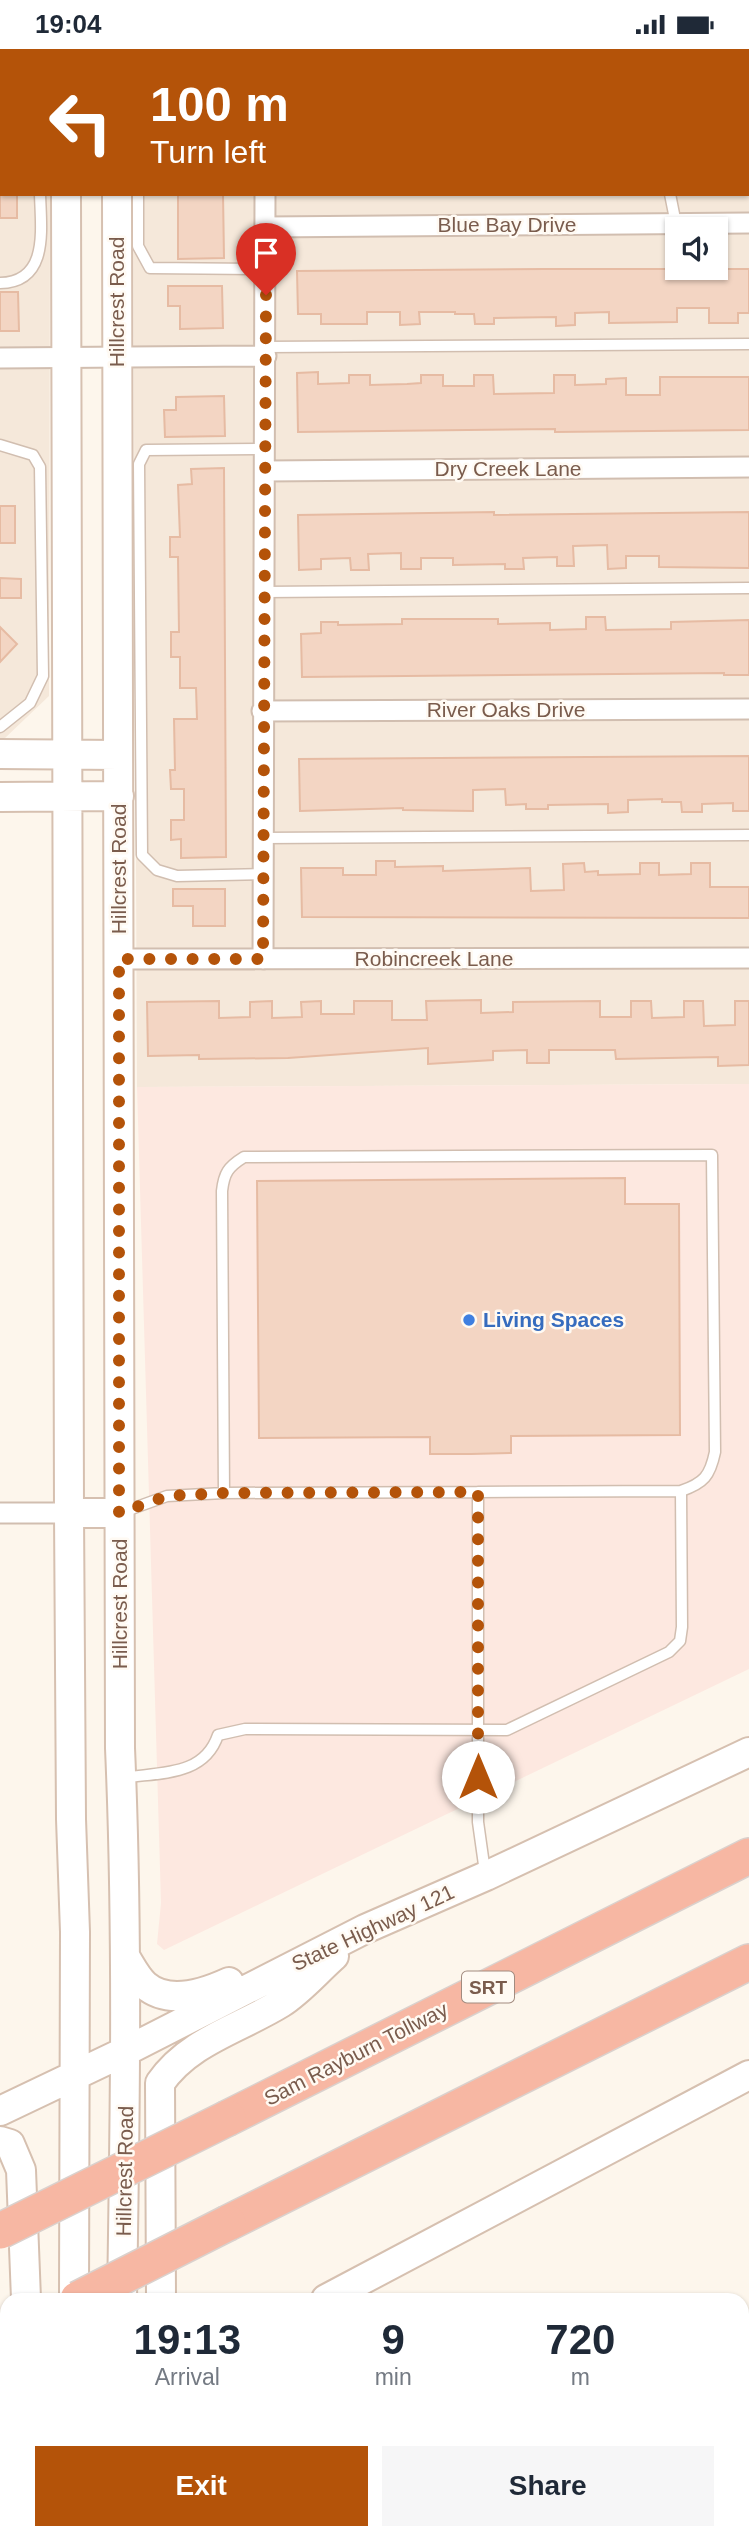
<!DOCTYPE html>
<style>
body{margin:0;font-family:Arial,sans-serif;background:#f6f6f7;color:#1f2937;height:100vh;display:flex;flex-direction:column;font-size:26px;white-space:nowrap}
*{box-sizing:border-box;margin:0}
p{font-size:23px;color:#747a83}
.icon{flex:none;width:38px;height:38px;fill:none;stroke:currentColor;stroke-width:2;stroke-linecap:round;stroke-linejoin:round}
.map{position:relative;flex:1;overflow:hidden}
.sheet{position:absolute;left:0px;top:2244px;width:749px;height:247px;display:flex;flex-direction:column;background:#fff;border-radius:21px 21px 0 0;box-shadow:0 2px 5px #0004}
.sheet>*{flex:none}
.guide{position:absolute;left:0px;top:0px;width:749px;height:147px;box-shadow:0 2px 5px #0004;background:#b45309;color:#fff;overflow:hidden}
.buttons{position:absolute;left:665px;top:168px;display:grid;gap:14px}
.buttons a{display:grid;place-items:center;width:63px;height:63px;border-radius:0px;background:#fff;box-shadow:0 2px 5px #0004;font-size:35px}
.pin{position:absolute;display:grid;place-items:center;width:60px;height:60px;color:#fff;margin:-72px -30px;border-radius:50% 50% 50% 0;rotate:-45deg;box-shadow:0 0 7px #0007}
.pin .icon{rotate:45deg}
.me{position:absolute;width:77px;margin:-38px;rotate:0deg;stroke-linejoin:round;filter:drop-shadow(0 0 5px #0008)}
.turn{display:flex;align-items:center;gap:24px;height:147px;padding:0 35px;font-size:32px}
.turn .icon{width:91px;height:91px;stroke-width:2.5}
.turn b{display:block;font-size:49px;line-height:60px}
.eta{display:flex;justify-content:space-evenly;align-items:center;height:119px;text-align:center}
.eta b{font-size:42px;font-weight:700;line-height:49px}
.action{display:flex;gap:14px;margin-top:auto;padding:14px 35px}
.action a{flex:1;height:80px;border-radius:0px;background:#b45309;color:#fff;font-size:28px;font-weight:700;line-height:80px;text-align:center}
.action a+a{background:#f6f6f7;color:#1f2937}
.status{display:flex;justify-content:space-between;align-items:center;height:49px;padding:0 35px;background:#fff;direction:ltr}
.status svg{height:19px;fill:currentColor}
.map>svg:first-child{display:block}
.residential{fill:#f5e8da;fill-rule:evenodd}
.commercial{fill:#fde8e0}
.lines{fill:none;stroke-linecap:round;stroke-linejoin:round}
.stream{stroke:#a5d3da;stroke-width:5}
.building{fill:#f3d5c3;stroke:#e6bba3;stroke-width:2}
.service-casing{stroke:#d1beb0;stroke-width:13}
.minor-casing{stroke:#d1beb0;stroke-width:23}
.secondary-casing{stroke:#d6c0b0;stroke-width:32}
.motorway-casing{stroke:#dad1cd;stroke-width:38}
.service{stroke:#fff;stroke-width:10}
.minor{stroke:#fff;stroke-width:19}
.secondary{stroke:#fff;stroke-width:28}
.motorway{stroke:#f7b7a3;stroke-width:35}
.motorway-bridge-casing{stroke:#dad1cd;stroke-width:38;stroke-linecap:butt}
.motorway-bridge{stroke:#f7b7a3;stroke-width:35}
.route{stroke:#b45309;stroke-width:12;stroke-dasharray:0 21.6}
.shop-dot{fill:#3f7fe0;stroke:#fffaf3;stroke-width:2.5}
.labels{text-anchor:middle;stroke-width:5;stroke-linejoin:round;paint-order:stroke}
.shield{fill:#fffaf3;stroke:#a28b7f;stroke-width:2}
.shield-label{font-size:19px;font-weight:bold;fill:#7a5c4d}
.street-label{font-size:21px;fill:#7a5c4d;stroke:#fffaf3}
.shop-label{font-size:21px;font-weight:bold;fill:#366cbe;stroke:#fffaf3;text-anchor:start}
</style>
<div class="status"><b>19:04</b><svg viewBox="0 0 49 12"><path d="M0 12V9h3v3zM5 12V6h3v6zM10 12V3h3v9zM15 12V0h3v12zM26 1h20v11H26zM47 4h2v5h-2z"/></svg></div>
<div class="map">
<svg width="749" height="2490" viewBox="0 0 749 2490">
<rect width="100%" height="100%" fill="#fdf6ec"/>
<path class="residential" d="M0,0H49L2,2V145L50,146L49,647L5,689H0Z
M132,0H749V1035L137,1038L133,145H747V2ZM677,180H716V219H677Z"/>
<path class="commercial" d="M749,1035V1620L164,1901L157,1895L161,1854L137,1038Z"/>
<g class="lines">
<path class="stream" d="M742,2309L749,2295
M649,2490L653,2483"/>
</g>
<path class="building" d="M0,145H17V169H0Z
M178,145H223L224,209L178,210Z
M545,220H749V264H738V274H709V259H677V273L609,274V263L575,264V276L556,277V268L494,269V275H475L474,265H455V263H419L420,275L400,276V263H367V275H321V265H298L297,222Z
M168,237H222L223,279L180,280V257H168Z
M0,243H18L19,282H0Z
M318,323V335L349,334V326H370V336L407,335L421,334V326H443V337H474V326H493L494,345L554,344V326H575V336L606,335V330L626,329V346H660V328H749V381L555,383V380L298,383L297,324Z
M224,347L225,387L165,388L164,361H176V348Z
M224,419L226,808L181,809V790L171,791V771H184V740H171L170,721H175L174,670H197L196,639H180V608H171V583H179L178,508H170V488H180L178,436L192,435L191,420Z
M0,457H15V494H0Z
M494,463V466L749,463V519L659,518V507H626V519L608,520L607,496L573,497L574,517H557V508L523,509L524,520H505V515L453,516V509H421V520H401V504L368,505L369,521H351L350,509L321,510V520L299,521L298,466Z
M0,529L21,530V549H0Z
M586,568H605L606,581L671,580V573L749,571V626H724V624L302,628L301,585L321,584V573H338V576L402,575V570H498V575L550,574V581L586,580Z
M0,578L17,595L0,613Z
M749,707V762H733V754L702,755V763H682L681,753H662V750L628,751V763L608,764V755L548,756V760H526V755L506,756L505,740L473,741V762L403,761V759L300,762L299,710Z
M376,812H395V818L443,817V822L530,819L531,842L564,841L563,815L584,814L585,823L598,822V826L640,825V814H659V826L691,825V814H710V838H749V869L302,868L301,819H343V826H376Z
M173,840H225V877H193V857H173Z
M481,951V964L513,963V953L600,952V968H631V952H651L652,969L684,968V952H703L704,977L735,976V952H749V1016L718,1017V1008L616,1010L615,1001H549V1014H527V1001L493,1002V1011L428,1015V999L288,1009L199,1010V1006L148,1007L147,953L219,952V969L250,968V953L272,952V969L302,968L301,953L321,952V965H354V952H392V971H427L426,952Z
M625,1129V1155H679L680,1386L511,1387V1404L471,1405H430V1388L259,1389L257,1132Z"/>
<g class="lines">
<defs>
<path id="service" d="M40,0V2
M138,2V0
M138,145V197L150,219L265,220
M670,145L676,175
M0,234C49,233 41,181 40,145
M266,298L749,295
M0,396L33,406L40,418L43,627L30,654L0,678
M264,543L749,539
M263,789L749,786
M263,825L177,827L157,821L142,806L139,415L146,401L265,400
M224,1444L222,1142C224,1124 228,1118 244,1108L712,1106L715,1403C710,1427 704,1434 681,1442
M123,1463L167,1447L224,1444L478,1443V1773L485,1823
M122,1729C159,1723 204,1728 218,1686L245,1680L507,1681L669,1603L680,1592L682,1578L681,1442L478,1443"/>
<path id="minor" d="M264,0V2
M716,0L718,2
M747,37L749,40
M266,178L749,174
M0,309L266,307
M266,422L749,418
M262,662L749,660
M119,910L749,909
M263,910L265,145
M0,1464H69"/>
<path id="secondary" d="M66,2V0
M118,2V0
M66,145L69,1464L71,1770L75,1883L74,2250
M117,145L120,1699C128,1883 125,2066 122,2250
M0,705L118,706
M0,748L119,747
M69,1464H119
M126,1909C131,1917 137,1929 145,1936C169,1957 205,1944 229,1933
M0,2062L126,2002L365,1880L486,1827L749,1703
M0,2092L10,2095L21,2121L26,2250
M161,2250L160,2034C189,1992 239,1980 281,1954C300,1942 317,1922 334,1907
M326,2250L749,2026
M0,2385L7,2381
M0,2415L7,2411
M0,2441L7,2440
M65,2483L66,2490
M126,2483V2490"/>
<path id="motorway" d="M228,2069L749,1807
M228,2174L749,1913
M0,2290L7,2286"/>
</defs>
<use href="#service" class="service-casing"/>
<use href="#minor" class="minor-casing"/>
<use href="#secondary" class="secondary-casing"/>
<use href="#motorway" class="motorway-casing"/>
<use href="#service" class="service"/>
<use href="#minor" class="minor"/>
<use href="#secondary" class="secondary"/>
<use href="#motorway" class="motorway"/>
<defs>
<path id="motorway-bridge" d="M0,2182L228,2069
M78,2250L228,2174"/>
</defs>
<use href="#motorway-bridge" class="motorway-bridge-casing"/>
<use href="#motorway-bridge" class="motorway-bridge"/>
</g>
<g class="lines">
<path class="route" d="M266,246L263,910H119V1464L167,1447L224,1444L478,1443V1728"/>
</g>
<circle class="shop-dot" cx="469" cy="1271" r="7"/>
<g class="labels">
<rect class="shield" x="462" y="1922.5" width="52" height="31" rx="5"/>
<g class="shield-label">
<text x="488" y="1945">SRT</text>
</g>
<g class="street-label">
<text x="507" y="183">Blue Bay Drive</text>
<text transform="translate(117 253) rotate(-90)" y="7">Hillcrest Road</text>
<text x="508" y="427">Dry Creek Lane</text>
<text x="506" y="668">River Oaks Drive</text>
<text transform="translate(119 820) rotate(-90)" y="7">Hillcrest Road</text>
<text x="434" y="917">Robincreek Lane</text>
<text transform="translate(120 1555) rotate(-90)" y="7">Hillcrest Road</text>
<text transform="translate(373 1879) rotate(-25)" y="7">State Highway 121</text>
<text transform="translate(356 2005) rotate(-27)" y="7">Sam Rayburn Tollway</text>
<text transform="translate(125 2122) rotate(-89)" y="7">Hillcrest Road</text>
</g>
<g class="shop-label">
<text x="483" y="1278">Living Spaces</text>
</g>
</g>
</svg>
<div class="buttons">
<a><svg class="icon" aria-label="sound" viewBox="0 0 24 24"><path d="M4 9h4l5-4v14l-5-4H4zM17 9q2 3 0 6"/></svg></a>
</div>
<div class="pin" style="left:266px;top:246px;background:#d93025"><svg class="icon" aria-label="arrive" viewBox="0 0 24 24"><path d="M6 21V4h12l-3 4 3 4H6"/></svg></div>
<svg class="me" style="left:478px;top:1728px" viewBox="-20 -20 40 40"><circle r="19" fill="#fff"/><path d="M0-13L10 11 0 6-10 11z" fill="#b45309"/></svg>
<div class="guide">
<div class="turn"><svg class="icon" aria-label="left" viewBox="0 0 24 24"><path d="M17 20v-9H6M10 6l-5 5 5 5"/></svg><div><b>100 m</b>Turn left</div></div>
</div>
<section class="sheet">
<div class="eta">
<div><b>19:13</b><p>Arrival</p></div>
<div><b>9</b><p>min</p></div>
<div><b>720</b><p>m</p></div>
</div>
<div class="action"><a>Exit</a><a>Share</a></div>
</section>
</div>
